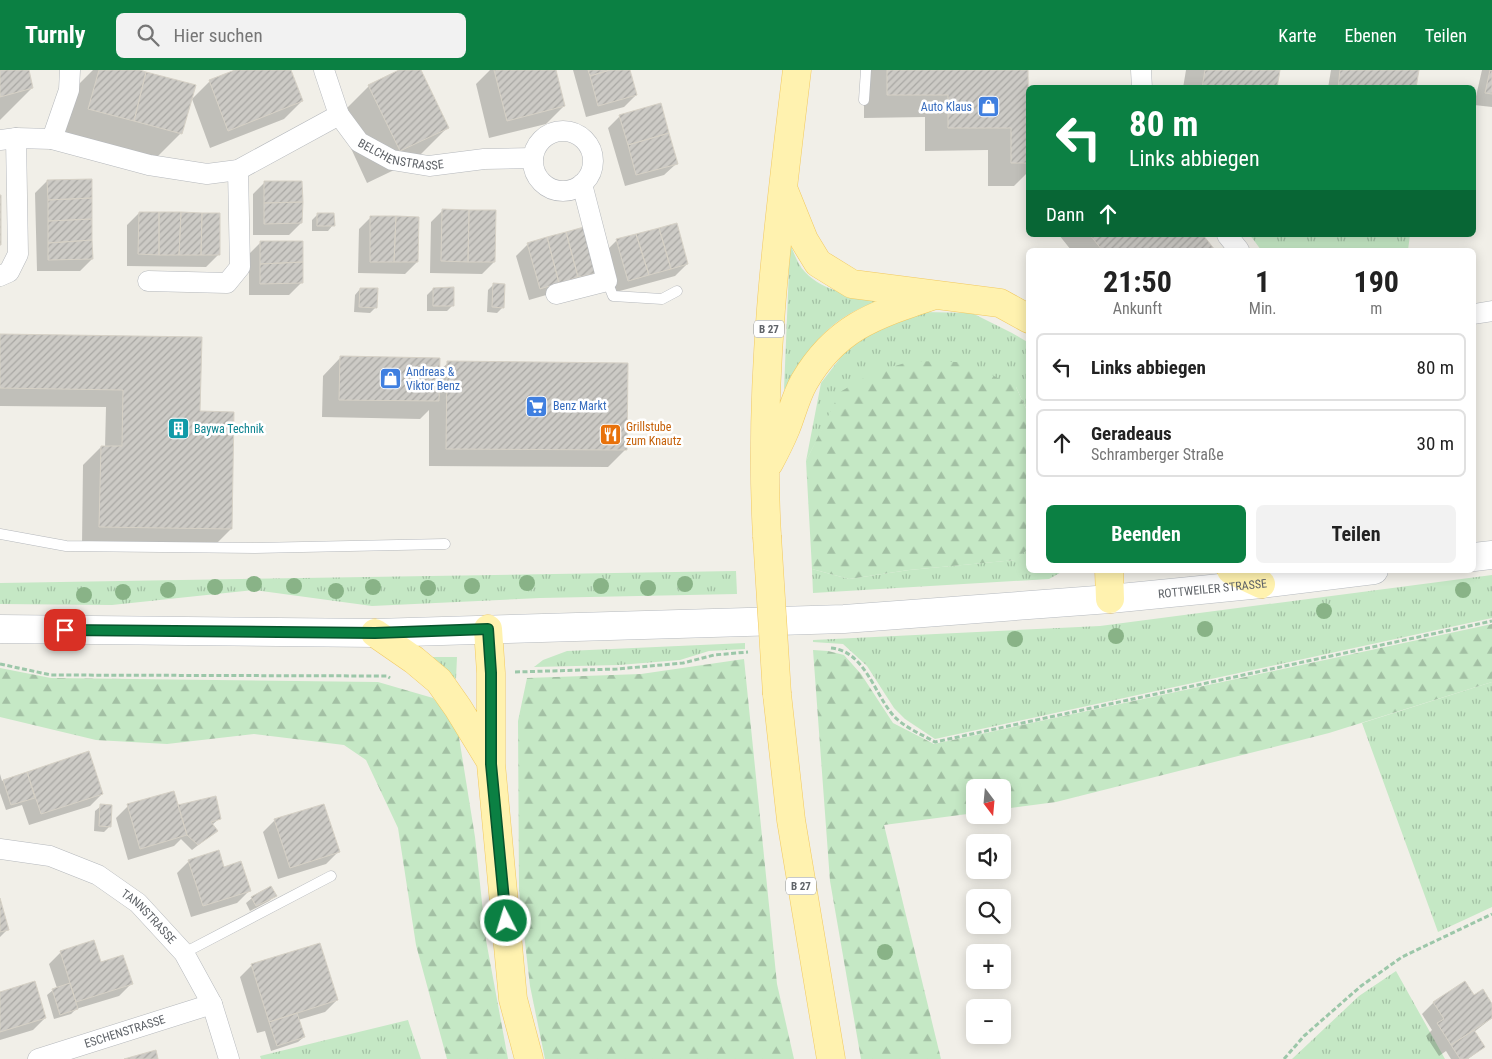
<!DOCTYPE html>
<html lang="de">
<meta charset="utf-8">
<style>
body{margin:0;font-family:"Roboto Condensed",sans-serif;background:#f2f2f2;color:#222;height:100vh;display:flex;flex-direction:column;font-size:19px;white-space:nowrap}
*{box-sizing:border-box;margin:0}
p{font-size:16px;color:#767676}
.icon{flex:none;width:28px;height:28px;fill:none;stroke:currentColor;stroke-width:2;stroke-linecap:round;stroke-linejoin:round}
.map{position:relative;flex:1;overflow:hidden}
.side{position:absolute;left:1026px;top:178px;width:450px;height:325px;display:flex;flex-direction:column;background:#fff;border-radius:8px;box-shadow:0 2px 12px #0003}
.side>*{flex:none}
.top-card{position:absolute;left:1026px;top:15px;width:450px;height:152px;border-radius:8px;box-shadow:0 2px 12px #0003;background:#0b8043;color:#fff;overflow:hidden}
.needle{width:32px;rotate:164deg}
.buttons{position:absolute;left:966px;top:709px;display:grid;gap:10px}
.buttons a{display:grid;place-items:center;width:45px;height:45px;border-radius:8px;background:#fff;box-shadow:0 2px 12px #0003;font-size:25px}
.pin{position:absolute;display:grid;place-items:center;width:42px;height:42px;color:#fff;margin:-21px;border-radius:10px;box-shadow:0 2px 8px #0006}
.me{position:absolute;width:55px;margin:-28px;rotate:355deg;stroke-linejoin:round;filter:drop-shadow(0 0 4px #0008)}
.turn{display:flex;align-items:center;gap:18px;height:105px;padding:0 20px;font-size:22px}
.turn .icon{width:65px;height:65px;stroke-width:2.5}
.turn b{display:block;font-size:35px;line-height:42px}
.then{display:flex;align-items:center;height:48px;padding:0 20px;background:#0003;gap:10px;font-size:19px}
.eta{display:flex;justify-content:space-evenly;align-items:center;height:85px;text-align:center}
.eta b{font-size:30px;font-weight:700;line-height:35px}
.primary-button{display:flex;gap:10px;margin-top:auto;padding:10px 20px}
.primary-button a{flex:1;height:58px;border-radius:8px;background:#0b8043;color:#fff;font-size:20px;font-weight:700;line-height:58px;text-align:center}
.primary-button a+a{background:#f2f2f2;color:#222}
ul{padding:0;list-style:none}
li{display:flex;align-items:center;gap:15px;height:68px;margin:0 10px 8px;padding:0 10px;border:2px solid #e0e0e0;border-radius:8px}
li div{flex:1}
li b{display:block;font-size:19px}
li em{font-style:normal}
header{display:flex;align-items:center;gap:30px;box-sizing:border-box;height:70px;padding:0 25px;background:#0b8043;color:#fff}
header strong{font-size:24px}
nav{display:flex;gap:28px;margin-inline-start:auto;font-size:18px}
.search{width:350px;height:45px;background:#f2f2f2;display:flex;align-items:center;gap:12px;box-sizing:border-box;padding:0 18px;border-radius:8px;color:#767676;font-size:19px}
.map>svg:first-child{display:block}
.grass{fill:url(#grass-tufts)}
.forest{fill:url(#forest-firs)}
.shadow{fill:#0003}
.building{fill:url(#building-hatch);stroke:#d6d1c6}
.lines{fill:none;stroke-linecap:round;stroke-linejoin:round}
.lane-casing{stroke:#b5b8bc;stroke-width:11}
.street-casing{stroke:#b5b8bc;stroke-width:21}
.secondary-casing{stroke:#b6babf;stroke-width:29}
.primary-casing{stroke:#f2c960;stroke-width:29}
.path{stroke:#9cc7a9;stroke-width:3;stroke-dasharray:5 2.5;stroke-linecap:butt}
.lane{stroke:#fff;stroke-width:10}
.street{stroke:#fff;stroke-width:20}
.secondary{stroke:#fff;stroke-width:28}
.primary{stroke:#fff2af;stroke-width:28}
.primary-bridge-casing{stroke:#f2c960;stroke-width:29;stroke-linecap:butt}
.primary-bridge{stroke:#fff2af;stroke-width:28}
.tree{fill:#89b387}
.route-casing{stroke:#07532c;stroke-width:12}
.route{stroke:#0b8043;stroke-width:9}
.labels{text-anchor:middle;stroke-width:5;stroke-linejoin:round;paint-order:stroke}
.shield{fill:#fff;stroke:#8f9295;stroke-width:1}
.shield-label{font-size:11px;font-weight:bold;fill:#5f6368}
.shop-label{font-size:12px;fill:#366cbe;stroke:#fff;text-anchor:start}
.street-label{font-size:12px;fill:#5f6368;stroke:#fff}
.food-label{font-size:12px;fill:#c56008;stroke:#fff;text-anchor:start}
.culture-label{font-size:12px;fill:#0d838f;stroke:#fff;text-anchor:start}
</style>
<header>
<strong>Turnly</strong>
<div class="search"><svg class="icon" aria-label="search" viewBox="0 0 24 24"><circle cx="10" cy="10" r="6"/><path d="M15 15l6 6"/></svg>Hier suchen</div>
<nav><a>Karte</a><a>Ebenen</a><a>Teilen</a></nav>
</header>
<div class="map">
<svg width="1492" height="989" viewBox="0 0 1492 989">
<defs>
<pattern id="grass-tufts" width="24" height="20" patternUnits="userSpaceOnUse" patternTransform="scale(1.25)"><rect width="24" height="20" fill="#c5e8c5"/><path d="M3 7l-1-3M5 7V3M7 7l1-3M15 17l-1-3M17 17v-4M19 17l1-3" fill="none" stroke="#a3c0a4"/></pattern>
<pattern id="forest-firs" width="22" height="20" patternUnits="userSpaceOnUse" patternTransform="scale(1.25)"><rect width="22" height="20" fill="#c5e8c5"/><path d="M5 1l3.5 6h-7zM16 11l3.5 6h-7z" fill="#a3c0a4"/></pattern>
<pattern id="building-hatch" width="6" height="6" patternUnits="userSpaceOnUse" patternTransform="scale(1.25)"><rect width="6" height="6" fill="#cccac5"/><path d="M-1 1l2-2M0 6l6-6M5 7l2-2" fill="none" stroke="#a9a8a4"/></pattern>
</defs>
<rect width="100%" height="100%" fill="#f1efe8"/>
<path class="grass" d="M1250,165H1410L1408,180H1261Z
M790,174C794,183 798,195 805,202C825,223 854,225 881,229C869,235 854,240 843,248C816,265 800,294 784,320Z
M923,242L972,243L1012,263L1029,273V345L1016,317L823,358L806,391L821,313L844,283L876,259Z
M1029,478V500H1065L1049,509L813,523L812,499L849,509L909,500L1015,490Z
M736,501L737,524L540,528L372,536L254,520L112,535L0,534V513Z
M1492,505V548L935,669L905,649L894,638L867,596L843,574L813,572V570L1100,556Z
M745,573V579L709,581L680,590L619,595L534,597L543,590L567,581Z
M428,587H457L456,609Z
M1492,612V837L1438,862L1362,653Z
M1396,901L1445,989H1292L1359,926Z
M408,950L421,989H261L260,986Z"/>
<path class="forest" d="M912,291L957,292L986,302L1016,317L1029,345V478L1016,490L909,500L849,509L812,499L806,391L840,322L874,302Z
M1492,554V612L1329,663L1056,732L1003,739L1002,718H975V743L884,755L941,989H861L830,811L813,580L828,581L844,585L861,604L893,653L934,674Z
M744,589L777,914L794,989H545L530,916L519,820L518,651L527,608L641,604Z
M0,598L51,608L378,612L433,628L457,655L475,767L486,870L508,989H447L416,875L398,758L366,690L344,675L254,664L167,674L96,670L0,647Z"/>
<path class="shadow" d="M0,0H27L32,18L0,50Z
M93,0H136L181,63L148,96L57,71L70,23Z
M239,0H290L302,31L284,49L210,78L192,29L210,11Z
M402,0H420L448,57L415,90L367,113L337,48L369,16Z
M490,0H555L564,36L546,54L489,68L476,14Z
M573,0H629L636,25L624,37L586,47Z
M864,0H1027L1029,101L1014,116H988V80L925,81V47L864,48Z
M1186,0H1279L1276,18H1183Z
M1331,0H1418L1415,18H1328Z
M1482,0H1492V37L1474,35Z
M620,46L676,94L664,105L625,116L608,58Z
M47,111L92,189L80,201H37L35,123Z
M265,112L301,153L289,165H253V124Z
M443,140L494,192L482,204L430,203L431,152Z
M139,143L218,185L206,197L127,196V155Z
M318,144L333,155L328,161H312V150Z
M371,147L417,192L405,204L358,203L359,159Z
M1059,165H1201L1213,180H1071Z
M617,170L687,194L675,206L616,222L605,182Z
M261,172L301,213L289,225H249V184Z
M528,174L596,202L584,214L529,230L516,186Z
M493,215L503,237L497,243L487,242L488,220Z
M360,219L376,237L370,243L354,242L355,225Z
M433,219L453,235L447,241H427V225Z
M0,265L199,343L231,459L213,477L82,475L83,395L101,377H105L106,337L0,336Z
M340,288L439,301L448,293L626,379L608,397L429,396V340L420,349L322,347L323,306Z
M88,683L102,724L90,736L29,755L22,735L6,740L0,723V704L2,711Z
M101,736L109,757L104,762L94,761L95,741Z
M128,736H177L220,748L212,755L216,761L192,780L181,769L174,776L128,790L116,748Z
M275,750L338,782L326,794L278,809L263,762Z
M189,791L223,798L249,821L237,833L191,847L177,803Z
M275,826L269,831L250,841L246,833L252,828Z
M0,833L8,859L0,867Z
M61,882L100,894L131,914L119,926L76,939L71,944L54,949L47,925L53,920L57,918L49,894Z
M252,895L337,930L325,942L298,950L304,967L298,972L271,981L265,961L257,963L240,907Z
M0,923L45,948L33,960L0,970Z
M1474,927L1492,936V948L1474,962L1484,977L1468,989H1451L1446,981L1439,986L1426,966L1432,960L1422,944L1434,932Z"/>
<path class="building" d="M0,0H29L33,18L0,27Z
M99,0H140L146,2L134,51L88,39Z
M235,0H291L303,31L228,61L209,10Z
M399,0H421L449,58L400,81L368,15Z
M494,0H556L565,36L507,51Z
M588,0H610L590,6Z
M610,0H630L637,25L598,36L590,6Z
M887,0H1028L1029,93H1011V58H948V25H887Z
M1205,0H1280L1277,18H1202Z
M1340,0H1419L1416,18H1338Z
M1490,0H1492V24L1485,23Z
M146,2L196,15L182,64L134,51Z
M661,33L669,63L628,75L619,45Z
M669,63L678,94L636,105L628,75Z
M92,109V128L48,130L47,110Z
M264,111H302L303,132L264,133Z
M0,125H1V175H0Z
M92,128V149L48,151V130Z
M303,132L302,153L264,154V133Z
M442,139L469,140L468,192L441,191Z
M469,140H496L495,192H468Z
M139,142H159V185L138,184Z
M159,142H181L179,185H159Z
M181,142L202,143L201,185H179Z
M202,143H220V185H201Z
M317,143H334L335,156H317Z
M370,146H396L394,192H370Z
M396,146L419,147L418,192H394Z
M92,149V170L48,173V151Z
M677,153L688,194L671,199L659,158Z
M584,157L597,203L578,207L566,162Z
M659,158L671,199L649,205L636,164Z
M566,162L578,207L559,213L547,167Z
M636,164L649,205L628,211L616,169Z
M1090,165H1203L1215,180H1102Z
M547,167L559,213L540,219L527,173Z
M92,170L93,189L48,190V173Z
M260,171H303V192L260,194Z
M303,192V213L260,214V194Z
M493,213L505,214L504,238L492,237Z
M454,217V236H433V218Z
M360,218H378L377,238L359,237Z
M0,264L202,267L200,341L234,342L232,459L99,457L101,376H122L123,320L0,318Z
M340,286L440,288L439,331L339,330Z
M447,291L628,293L627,380L446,379Z
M89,681L103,724L41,744L27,702Z
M27,702L35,728L11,735L3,710Z
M174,721L187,765L140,779L127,734Z
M216,726L221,749L211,752L218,761L198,775L187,765L178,735Z
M100,734L112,735L111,757L99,756Z
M324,734L340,782L290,798L274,749Z
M219,780L224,797L241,791L251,821L203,836L188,790Z
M271,816L277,826L256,836L251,827Z
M0,828L9,860L0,862Z
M94,870L101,892L123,885L133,914L76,932L60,881Z
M320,873L338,930L269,952L251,894Z
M35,911L46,948L0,962V922Z
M1465,911L1474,925L1483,919L1492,934V948L1451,975L1437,953L1444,949L1433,932Z
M70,913L78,939L60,945L52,919Z
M297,943L305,967L277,976L269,952Z
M1474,960L1485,977L1467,989H1460L1451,975Z
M156,980L158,989H124Z"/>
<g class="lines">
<defs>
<path id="lane" d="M864,30L866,0
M607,211L613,226L662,229L677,221
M0,464L66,476L255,478L445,474
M184,883L331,806"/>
<g id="street">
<path d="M324,0L339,45"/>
<path d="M1141,0L1142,18"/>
<circle cx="563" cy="91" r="30"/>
<path d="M52,69L69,20L70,0"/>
<path id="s1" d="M0,70L16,68L52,69L149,95L207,104L238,100L339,45L359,72L392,90L429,96L484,89L533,88"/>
<path d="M1227,165L1239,180"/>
<path d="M0,206L9,202L18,184L16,68"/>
<path d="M148,211L227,213L240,197L238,100"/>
<path d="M556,224L607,211L582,114"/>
<path d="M1474,244L1492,241"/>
<path id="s2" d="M0,779L50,786L98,805L138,833L184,883L212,934L229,989"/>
<path id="s3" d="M38,989L212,934"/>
</g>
<g id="secondary">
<path d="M1474,487L1492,485"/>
<path id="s4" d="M0,559L375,563L844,549L1110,529L1261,514L1374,500"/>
</g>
<path id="primary" d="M783,118L804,170L818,193L852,214L1000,233L1029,249
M769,393C775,382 781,370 786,358C792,343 796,326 804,312C836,257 875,245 932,226
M767,466C758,310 778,155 797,0
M1109,500L1110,529
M1231,500L1261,514
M488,559L491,603V694L513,929L529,989
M375,563L414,590L439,611L458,638L491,692
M777,624L791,750L831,989"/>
</defs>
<use href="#lane" class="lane-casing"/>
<use href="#street" class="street-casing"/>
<use href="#secondary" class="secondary-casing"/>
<use href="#primary" class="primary-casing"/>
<path class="path" d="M831,578C864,581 874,622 892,644C903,657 921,664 935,672L1492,551
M0,594L51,605L387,606L390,608
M515,602L617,599L683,593L714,585L748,582
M1284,989L1304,966L1361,916L1402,887L1492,844"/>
<use href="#lane" class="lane"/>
<use href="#street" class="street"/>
<use href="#secondary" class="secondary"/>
<use href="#primary" class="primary"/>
<defs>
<path id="primary-bridge" d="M767,466L777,624"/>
</defs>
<use href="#primary-bridge" class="primary-bridge-casing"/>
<use href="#primary-bridge" class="primary-bridge"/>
</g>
<g class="tree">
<circle cx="527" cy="513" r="8"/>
<circle cx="254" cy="514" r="8"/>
<circle cx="685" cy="514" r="8"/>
<circle cx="294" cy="516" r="8"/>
<circle cx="472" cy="516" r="8"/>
<circle cx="601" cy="516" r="8"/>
<circle cx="215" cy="517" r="8"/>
<circle cx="373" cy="517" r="8"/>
<circle cx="428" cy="518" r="8"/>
<circle cx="648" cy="518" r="8"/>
<circle cx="168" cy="520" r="8"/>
<circle cx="1463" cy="520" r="8"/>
<circle cx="336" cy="521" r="8"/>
<circle cx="123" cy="522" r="8"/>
<circle cx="84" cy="525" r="8"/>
<circle cx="1324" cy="541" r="8"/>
<circle cx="1205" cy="559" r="8"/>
<circle cx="1116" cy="566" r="8"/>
<circle cx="1015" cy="569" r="8"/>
<circle cx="885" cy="882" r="8"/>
</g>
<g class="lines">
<defs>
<path id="route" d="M65,560L375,563L488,559L491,603V694L506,851"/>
</defs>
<use href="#route" class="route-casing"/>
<use href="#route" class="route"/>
</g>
<defs>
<symbol id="shop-square" viewBox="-11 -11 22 22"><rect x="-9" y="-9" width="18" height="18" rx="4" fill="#3f7fe0" stroke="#fff"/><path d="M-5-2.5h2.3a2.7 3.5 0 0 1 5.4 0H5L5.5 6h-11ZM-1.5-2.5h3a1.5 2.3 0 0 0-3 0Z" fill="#fff"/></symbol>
<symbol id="supermarket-square" viewBox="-11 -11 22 22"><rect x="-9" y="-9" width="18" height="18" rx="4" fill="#3f7fe0" stroke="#fff"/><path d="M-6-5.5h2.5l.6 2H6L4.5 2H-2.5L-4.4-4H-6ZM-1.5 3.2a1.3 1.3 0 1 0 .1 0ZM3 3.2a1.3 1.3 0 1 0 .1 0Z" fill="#fff"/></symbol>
<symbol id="building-square" viewBox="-11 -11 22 22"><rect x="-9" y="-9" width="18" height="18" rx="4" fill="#0f9aa8" stroke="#fff"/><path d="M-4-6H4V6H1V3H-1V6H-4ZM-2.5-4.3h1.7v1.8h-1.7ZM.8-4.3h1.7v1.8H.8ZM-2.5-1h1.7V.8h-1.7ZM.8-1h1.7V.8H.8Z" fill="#fff"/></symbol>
<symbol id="restaurant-square" viewBox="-11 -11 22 22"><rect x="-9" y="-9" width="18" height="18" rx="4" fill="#e8710a" stroke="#fff"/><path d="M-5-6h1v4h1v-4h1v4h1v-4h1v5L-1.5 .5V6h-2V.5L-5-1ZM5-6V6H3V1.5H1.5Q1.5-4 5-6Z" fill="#fff"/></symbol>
</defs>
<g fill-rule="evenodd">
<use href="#shop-square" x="976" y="24" width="25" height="25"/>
<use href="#shop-square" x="378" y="296" width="25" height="25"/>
<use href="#supermarket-square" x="524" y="324" width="25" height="25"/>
<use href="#building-square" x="166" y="346" width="25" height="25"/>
<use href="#restaurant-square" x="598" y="352" width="25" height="25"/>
</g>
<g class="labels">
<g class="shield">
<rect x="754" y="250.5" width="30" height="17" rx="4"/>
<rect x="786" y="807.5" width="30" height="17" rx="4"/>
</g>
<g class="shield-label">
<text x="769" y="263">B 27</text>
<text x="801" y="820">B 27</text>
</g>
<g class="shop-label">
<text x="972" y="41" text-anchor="end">Auto Klaus</text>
<text x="406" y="306">Andreas &amp;<tspan x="406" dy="14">Viktor Benz</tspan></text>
<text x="553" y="340">Benz Markt</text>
</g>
<g class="street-label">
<text dy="4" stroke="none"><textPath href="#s1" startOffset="436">BELCHENSTRASSE</textPath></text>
<text dy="4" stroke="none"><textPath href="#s4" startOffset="1214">ROTTWEILER STRASSE</textPath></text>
<text dy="4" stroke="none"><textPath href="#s2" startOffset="168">TANNSTRASSE</textPath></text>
<text dy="4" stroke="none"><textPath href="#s3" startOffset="91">ESCHENSTRASSE</textPath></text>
</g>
<g class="food-label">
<text x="626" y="361">Grillstube<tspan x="626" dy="14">zum Knautz</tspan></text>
</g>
<g class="culture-label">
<text x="194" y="363">Baywa Technik</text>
</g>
</g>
</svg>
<div class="buttons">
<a><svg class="needle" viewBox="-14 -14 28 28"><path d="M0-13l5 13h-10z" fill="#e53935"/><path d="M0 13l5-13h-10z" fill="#767676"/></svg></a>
<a><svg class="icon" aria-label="sound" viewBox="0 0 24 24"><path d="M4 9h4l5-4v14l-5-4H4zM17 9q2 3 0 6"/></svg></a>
<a><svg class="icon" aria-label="search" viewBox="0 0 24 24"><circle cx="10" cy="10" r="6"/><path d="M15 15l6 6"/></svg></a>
<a>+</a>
<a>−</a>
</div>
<div class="pin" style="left:65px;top:560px;background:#d93025"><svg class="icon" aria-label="arrive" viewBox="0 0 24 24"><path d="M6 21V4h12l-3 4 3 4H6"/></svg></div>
<svg class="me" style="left:506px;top:851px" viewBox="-20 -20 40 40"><circle r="17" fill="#0b8043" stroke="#fff" stroke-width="3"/><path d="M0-11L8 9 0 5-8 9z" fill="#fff"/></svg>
<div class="top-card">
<div class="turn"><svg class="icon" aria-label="left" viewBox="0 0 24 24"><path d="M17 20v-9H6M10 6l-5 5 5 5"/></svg><div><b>80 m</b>Links abbiegen</div></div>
<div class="then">Dann<svg class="icon" aria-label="ahead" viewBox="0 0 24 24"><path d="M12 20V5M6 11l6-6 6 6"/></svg></div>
</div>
<section class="side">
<div class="eta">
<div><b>21:50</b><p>Ankunft</p></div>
<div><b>1</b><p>Min.</p></div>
<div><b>190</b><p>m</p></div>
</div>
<ul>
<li><svg class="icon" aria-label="left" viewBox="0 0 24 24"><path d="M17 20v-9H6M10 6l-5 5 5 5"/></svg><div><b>Links abbiegen</b></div><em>80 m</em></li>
<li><svg class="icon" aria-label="ahead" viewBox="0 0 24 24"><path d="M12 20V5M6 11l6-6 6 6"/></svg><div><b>Geradeaus</b><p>Schramberger Straße</p></div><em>30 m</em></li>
</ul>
<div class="primary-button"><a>Beenden</a><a>Teilen</a></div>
</section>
</div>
